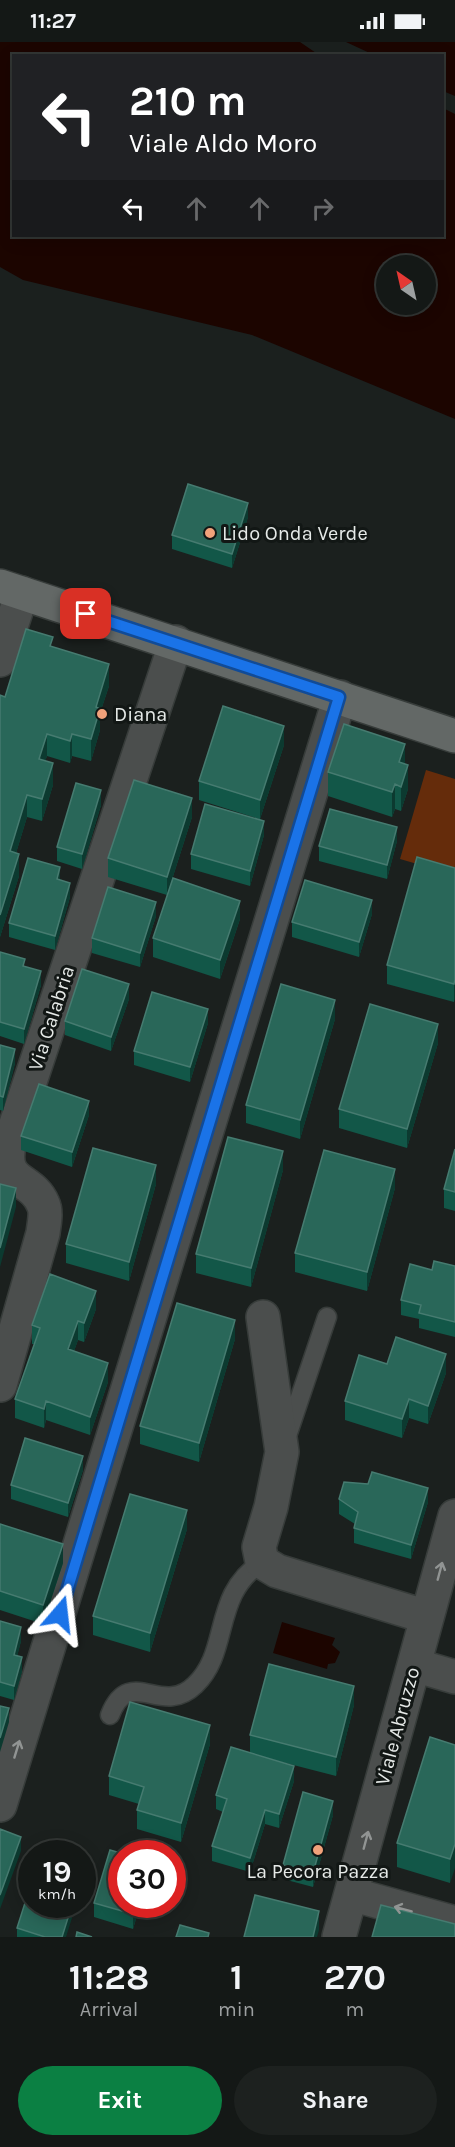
<!DOCTYPE html>
<style>
body{margin:0;font-family:Karla,sans-serif;background:#1d211f;color:#f1f3f6;height:100vh;display:flex;flex-direction:column;font-size:22px;white-space:nowrap}
*{box-sizing:border-box;margin:0}
p{font-size:20px;color:#9da0a1}
.icon{flex:none;width:33px;height:33px;fill:none;stroke:currentColor;stroke-width:2;stroke-linecap:round;stroke-linejoin:round}
.map{position:relative;height:1895px;overflow:hidden}
.side{display:flex;flex-direction:column;background:#141816;flex:1}
.side>*{flex:none}
.guide{position:absolute;left:12px;top:12px;width:432px;height:183px;border-radius:0px;box-shadow:0 3px 15px #0003,0 0 0 2px #333735;background:#202124;color:#fff;overflow:hidden}
.needle{width:39px;rotate:326deg}
.controls{position:absolute;left:376px;top:213px;display:grid;gap:12px}
.controls a{display:grid;place-items:center;width:60px;height:60px;border-radius:50%;background:#141816;box-shadow:0 3px 15px #0003,0 0 0 2px #333735;font-size:30px}
.speed{position:absolute;left:18px;top:1798px;display:flex;gap:12px;font-size:30px;font-weight:700;text-align:center}
.speed>*{display:grid;place-content:center;width:78px;height:78px;border-radius:50%;background:#141816;box-shadow:0 3px 15px #0003,0 0 0 2px #333735;line-height:1}
.speed small{font-size:15px;font-weight:400}
.speed .limit{border:9px solid #d22;background:#fff;color:#111}
.pin{position:absolute;display:grid;place-items:center;width:51px;height:51px;color:#fff;margin:-26px;border-radius:12px;box-shadow:0 3px 9px #0006}
.me{position:absolute;width:66px;margin:-33px;rotate:17deg;stroke-linejoin:round;filter:drop-shadow(0 0 4px #0008)}
.turn{display:flex;align-items:center;gap:21px;height:126px;padding:0 18px;font-size:27px}
.turn .icon{width:78px;height:78px;stroke-width:2.5}
.turn b{display:block;font-size:42px;line-height:51px}
.lanes{display:flex;align-items:center;height:57px;padding:0 18px;background:#0003;justify-content:center;gap:30px;direction:ltr}
.lanes .off{opacity:.35}
.eta{display:flex;justify-content:space-evenly;align-items:center;height:102px;text-align:center}
.eta b{font-size:36px;font-weight:700;line-height:42px}
.primary-button{display:flex;gap:12px;margin-top:auto;padding:12px 18px}
.primary-button a{flex:1;height:69px;border-radius:36px;background:#0b8043;color:#fff;font-size:24px;font-weight:700;line-height:69px;text-align:center}
.primary-button a+a{background:#1d211f;color:#f1f3f6}
.status{display:flex;justify-content:space-between;align-items:center;height:42px;padding:0 30px;background:#141816;direction:ltr}
.status svg{height:16px;fill:currentColor}
.map>svg:first-child{display:block}
.green{fill:#652c0b}
.water{fill:#1c0500;fill-rule:evenodd}
.pier{fill:#1b201e}
.lines{fill:none;stroke-linecap:round;stroke-linejoin:round}
.lane-casing{stroke:#373c3a;stroke-width:21}
.street-casing{stroke:#373c3a;stroke-width:36}
.secondary-casing{stroke:#373c3a;stroke-width:36}
.lane{stroke:#4b4e4d;stroke-width:18}
.street{stroke:#4b4e4d;stroke-width:33}
.secondary{stroke:#636866;stroke-width:33}
.wall{fill:#125748}
.shaded-wall{fill:#0c3a30}
.building{fill:#296759;stroke:#467b70;stroke-width:1.5}
.oneway{stroke:#919493}
.route-casing{stroke:#114b97;stroke-width:15}
.route{stroke:#1a73e8;stroke-width:10}
.poi-dot{fill:#f1a27b;stroke:#121715;stroke-width:2}
.labels{text-anchor:middle;stroke-width:6;stroke-linejoin:round;paint-order:stroke}
.poi-label{font-size:20px;fill:#e6eae8;stroke:#121715;text-anchor:start}
.street-label{font-size:20px;fill:#e6eae8;stroke:#121715}
</style>
<div class="status"><b>11:27</b><svg viewBox="0 0 49 12"><path d="M0 12V9h3v3zM5 12V6h3v6zM10 12V3h3v9zM15 12V0h3v12zM26 1h20v11H26zM47 4h2v5h-2z"/></svg></div>
<div class="map">
<svg width="455" height="1895" viewBox="0 0 455 1895">
<rect width="100%" height="100%" fill="#1b201e"/>
<path class="green" d="M426,728L455,737V833L400,817Z"/>
<path class="water" d="M0,0H455V377L252,293L23,238L0,225ZM14,14H442V194H14ZM387,224H426V262H387Z
M282,1580L335,1596L332,1603L340,1610L335,1621L328,1622L327,1627L273,1611Z"/>
<path class="pier" d="M300,0H346L374,13H319Z
M443,49L455,54V72L443,66Z"/>
<g class="lines">
<defs>
<path id="lane" d="M286,1397L327,1275
M110,1673C130,1622 161,1676 195,1643C231,1609 211,1553 262,1520"/>
<path id="street" d="M0,618L22,551
M263,1275L282,1410L271,1465L259,1505L262,1520L277,1529L427,1575
M0,1343L43,1191C44,1182 47,1170 43,1162C32,1135 1,1143 9,1103L176,600
M414,1623L455,1635
M0,1763L340,655
M351,1852L455,1881
M339,1895L455,1474"/>
<path id="secondary" d="M0,544L455,694"/>
</defs>
<use href="#lane" class="lane-casing"/>
<use href="#street" class="street-casing"/>
<use href="#secondary" class="secondary-casing"/>
<use href="#lane" class="lane"/>
<use href="#street" class="street"/>
<use href="#secondary" class="secondary"/>
</g>
<path class="wall" d="M248,475L232,526L172,507V493Z
M53,605L109,644L100,671V688L91,719L72,714L70,721L47,714L45,719L53,743L42,779L27,775L16,811L19,834L0,895V653L5,655Z
M284,703L260,777L264,793L250,844L191,827V812L259,777L199,758V739Z
M405,722L408,747L401,769L395,767L392,775L328,754V730Z
M101,763L82,827L57,819V805Z
M192,775L168,850L240,877L220,937L153,915V896L167,853L108,835V816Z
M397,799L387,837L319,819V804Z
M455,826L454,960L387,942V923Z
M60,838L70,855L55,908L9,895V881Z
M372,872L359,915L292,895V880Z
M156,874L140,925L92,911V896Z
M0,910L41,943L24,1002L0,994Z
M129,957L111,1009L65,993V979Z
M335,977L300,1097L246,1081V1063Z
M208,981L190,1040L134,1023V1009Z
M438,1001L407,1106L339,1086V1067Z
M0,1003L15,1021L3,1069L0,1068Z
M89,1073L72,1125L21,1108V1094Z
M455,1107V1169L444,1166V1147Z
M283,1128L251,1245L196,1231V1212Z
M156,1142L129,1239L66,1221V1202Z
M395,1146L367,1249L295,1230V1211Z
M455,1224V1295L419,1286V1277L401,1273V1258L432,1228Z
M96,1267L84,1300L78,1298L74,1309L108,1340L90,1393L46,1378L44,1386L15,1376V1357L34,1302H32V1283Z
M235,1297L199,1420L140,1402V1384Z
M387,1322L446,1331L428,1382L409,1376L402,1396L345,1378V1359Z
M83,1428L68,1475L11,1457V1443Z
M339,1457L428,1460L411,1517L354,1501V1486L355,1482L339,1472Z
M0,1482L63,1521L43,1582L0,1568Z
M187,1487L150,1610L93,1593V1574Z
M0,1579L21,1599L17,1614L22,1629L14,1658L0,1654Z
M354,1663L336,1734L270,1717L294,1739L279,1786L265,1782L250,1830L212,1819V1804L223,1770L216,1767V1753L250,1711V1693Z
M210,1702L181,1800L137,1787V1768L139,1762L109,1753V1734Z
M455,1703L450,1841L397,1825V1801Z
M333,1773L313,1845L283,1837V1823Z
M94,1861L122,1863H140L133,1887L94,1875Z
M17,1886L66,1895H17Z"/>
<path class="shaded-wall" d="M248,461V475L232,526V512Z
M109,622V644L100,671V688L91,719V697L96,665Z
M284,684V703L260,777V758Z
M47,692V714L39,739V717Z
M72,692V714L70,721V699Z
M405,702V726L399,720Z
M53,721V743L42,779V757Z
M408,723V747L401,769V745Z
M395,742V767L392,775V750Z
M101,748V763L82,827V812Z
M27,753V775L10,831V809Z
M192,756V775L167,853V835Z
M264,779V793L250,844V829Z
M397,785V799L387,837V823Z
M19,812V834L0,895V873Z
M60,825V839L57,837Z
M70,841V855L55,908V894Z
M372,858V872L359,915V900Z
M240,859V877L220,937V918Z
M156,860V874L140,925V911Z
M41,929V943L24,1002V987Z
M455,938V957L454,960V942Z
M129,942V957L111,1009V995Z
M335,958V977L300,1097V1078Z
M208,967V981L190,1040V1025Z
M438,982V1001L407,1106V1087Z
M15,1007V1021L3,1069V1055Z
M89,1059V1073L72,1125V1110Z
M283,1109V1128L251,1245V1226Z
M156,1123V1142L129,1239V1220Z
M395,1127V1146L367,1249V1230Z
M16,1146V1165L0,1225V1206Z
M96,1249V1267L84,1300V1281Z
M235,1278V1297L199,1420V1401Z
M78,1279V1298L68,1326V1307Z
M446,1312V1331L428,1382V1364Z
M108,1321V1340L90,1393V1375Z
M409,1357V1376L402,1396V1377Z
M46,1359V1378L44,1386V1367Z
M83,1414V1428L68,1475V1461Z
M428,1446V1460L411,1517V1503Z
M187,1468V1487L150,1610V1591Z
M63,1502V1521L43,1582V1563Z
M21,1585V1599L14,1627V1613Z
M22,1615V1629L14,1658V1644Z
M354,1644V1663L336,1734V1715Z
M9,1666V1680L0,1710V1696Z
M210,1683V1702L181,1800V1781Z
M294,1724V1739L279,1786V1772Z
M333,1759V1773L313,1845V1831Z
M265,1768V1782L250,1830V1816Z
M21,1795V1809L0,1867V1853Z
M455,1802V1826L450,1841V1817Z
M72,1863H76L66,1895H62Z
M136,1863H140L133,1887V1872Z
M319,1869V1888L317,1895H313Z"/>
<path class="building" d="M188,442L248,461L232,512L172,493Z
M26,587L53,595L50,604L109,622L96,665L100,667L91,697L72,692L70,699L47,692L39,717L53,721L42,757L27,753L10,809L19,812L0,873V653L5,655Z
M223,664L284,684L260,758L199,739Z
M344,682L405,702L399,720L408,723L401,745L395,742L392,750L328,730Z
M134,738L192,756L167,835L108,816Z
M76,741L101,748L82,812L57,805Z
M205,762L264,779L250,829L191,812Z
M330,767L397,785L387,823L319,804Z
M417,815L455,826V938L454,942L387,923Z
M28,816L60,825L57,837L70,841L55,894L9,881Z
M173,836L240,859L220,918L153,896Z
M305,838L372,858L359,900L292,880Z
M108,845L156,860L140,911L92,896Z
M0,910L25,917L23,924L41,929L24,987L0,980Z
M82,927L129,942L111,995L65,979Z
M281,942L335,958L300,1078L246,1063Z
M152,950L208,967L190,1025L134,1009Z
M370,962L438,982L407,1087L339,1067Z
M0,1003L15,1007L3,1055L0,1054Z
M39,1042L89,1059L72,1110L21,1094Z
M228,1095L283,1109L251,1226L196,1212Z
M93,1106L156,1123L129,1220L66,1202Z
M455,1107V1150L444,1147Z
M324,1108L395,1127L367,1230L295,1211Z
M0,1142L16,1146L0,1206Z
M434,1219L455,1224V1280L419,1271L421,1263L401,1258L410,1222L432,1228Z
M50,1232L96,1249L84,1281L78,1279L68,1307L108,1321L90,1375L46,1359L44,1367L15,1357L40,1286L32,1283Z
M177,1261L235,1278L199,1401L140,1384Z
M396,1295L446,1312L428,1364L409,1357L402,1377L345,1359L359,1313L387,1322Z
M25,1396L83,1414L68,1461L11,1443Z
M372,1430L428,1446L411,1503L354,1486L358,1470L339,1457L344,1440L368,1442Z
M130,1452L187,1468L150,1591L93,1574Z
M0,1482L63,1502L43,1563L0,1549Z
M0,1579L21,1585L14,1613L22,1615L14,1644L0,1640Z
M269,1622L354,1644L336,1715L250,1693Z
M130,1660L210,1683L181,1781L137,1768L144,1745L109,1734Z
M0,1664L9,1666L0,1696Z
M430,1695L455,1703V1802L450,1817L397,1801Z
M231,1705L294,1724L279,1772L265,1768L250,1816L212,1804L227,1757L216,1753Z
M303,1750L333,1759L313,1831L283,1823Z
M0,1787L21,1795L0,1853Z
M110,1808L124,1812H122V1863H136L133,1872L94,1861Z
M32,1839V1863H72L62,1895H45L17,1886Z
M255,1853L319,1869L313,1895H244Z
M381,1863L455,1882V1895H372Z
M180,1883L209,1891L208,1895H176Z
M77,1890L92,1895H76Z"/>
<defs><path id="oneway-shaft" d="M-6 0H5M1.5-3L5.5 0L1.5 3" fill="none" stroke-width="1.6" stroke-linecap="round" stroke-linejoin="round" transform="scale(1.5)"/></defs>
<g class="oneway">
<use href="#oneway-shaft" transform="translate(440 1529) rotate(-75)"/>
<use href="#oneway-shaft" transform="translate(17 1707) rotate(-73)"/>
<use href="#oneway-shaft" transform="translate(366 1798) rotate(-75)"/>
<use href="#oneway-shaft" transform="translate(403 1867) rotate(-165)"/>
</g>
<g class="lines">
<defs>
<path id="route" d="M60,1572L339,655L86,572"/>
</defs>
<use href="#route" class="route-casing"/>
<use href="#route" class="route"/>
</g>
<g class="poi-dot">
<circle cx="210" cy="491" r="6"/>
<circle cx="102" cy="672" r="6"/>
<circle cx="318" cy="1808" r="6"/>
</g>
<g class="labels">
<g class="poi-label">
<text x="222" y="498">Lido Onda Verde</text>
<text x="114" y="679">Diana</text>
<text x="318" y="1836" text-anchor="middle">La Pecora Pazza</text>
</g>
<g class="street-label">
<text transform="translate(51 976) rotate(-72)" y="7">Via Calabria</text>
<text transform="translate(397 1684) rotate(-75)" y="7">Viale Abruzzo</text>
</g>
</g>
</svg>
<div class="controls">
<a><svg class="needle" viewBox="-14 -14 28 28"><path d="M0-13l5 13h-10z" fill="#e53935"/><path d="M0 13l5-13h-10z" fill="#9da0a1"/></svg></a>
</div>
<div class="speed"><div>19<small>km/h</small></div><div class="limit">30</div></div>
<div class="pin" style="left:86px;top:572px;background:#d93025"><svg class="icon" aria-label="arrive" viewBox="0 0 24 24"><path d="M6 21V4h12l-3 4 3 4H6"/></svg></div>
<svg class="me" style="left:60px;top:1572px" viewBox="-20 -20 40 40"><path d="M0-17L14 15 0 8-14 15z" fill="#1a73e8" stroke="#fff" stroke-width="4"/></svg>
<div class="guide">
<div class="turn"><svg class="icon" aria-label="left" viewBox="0 0 24 24"><path d="M17 20v-9H6M10 6l-5 5 5 5"/></svg><div><b>210 m</b>Viale Aldo Moro</div></div>
<div class="lanes"><svg class="icon" aria-label="left" viewBox="0 0 24 24"><path d="M17 20v-9H6M10 6l-5 5 5 5"/></svg><svg class="icon off" aria-label="ahead" viewBox="0 0 24 24"><path d="M12 20V5M6 11l6-6 6 6"/></svg><svg class="icon off" aria-label="ahead" viewBox="0 0 24 24"><path d="M12 20V5M6 11l6-6 6 6"/></svg><svg class="icon off" aria-label="right" viewBox="0 0 24 24"><path d="M7 20v-9h11M14 6l5 5-5 5"/></svg></div>
</div>
</div>
<section class="side">
<div class="eta">
<div><b>11:28</b><p>Arrival</p></div>
<div><b>1</b><p>min</p></div>
<div><b>270</b><p>m</p></div>
</div>
<div class="primary-button"><a>Exit</a><a>Share</a></div>
</section>
